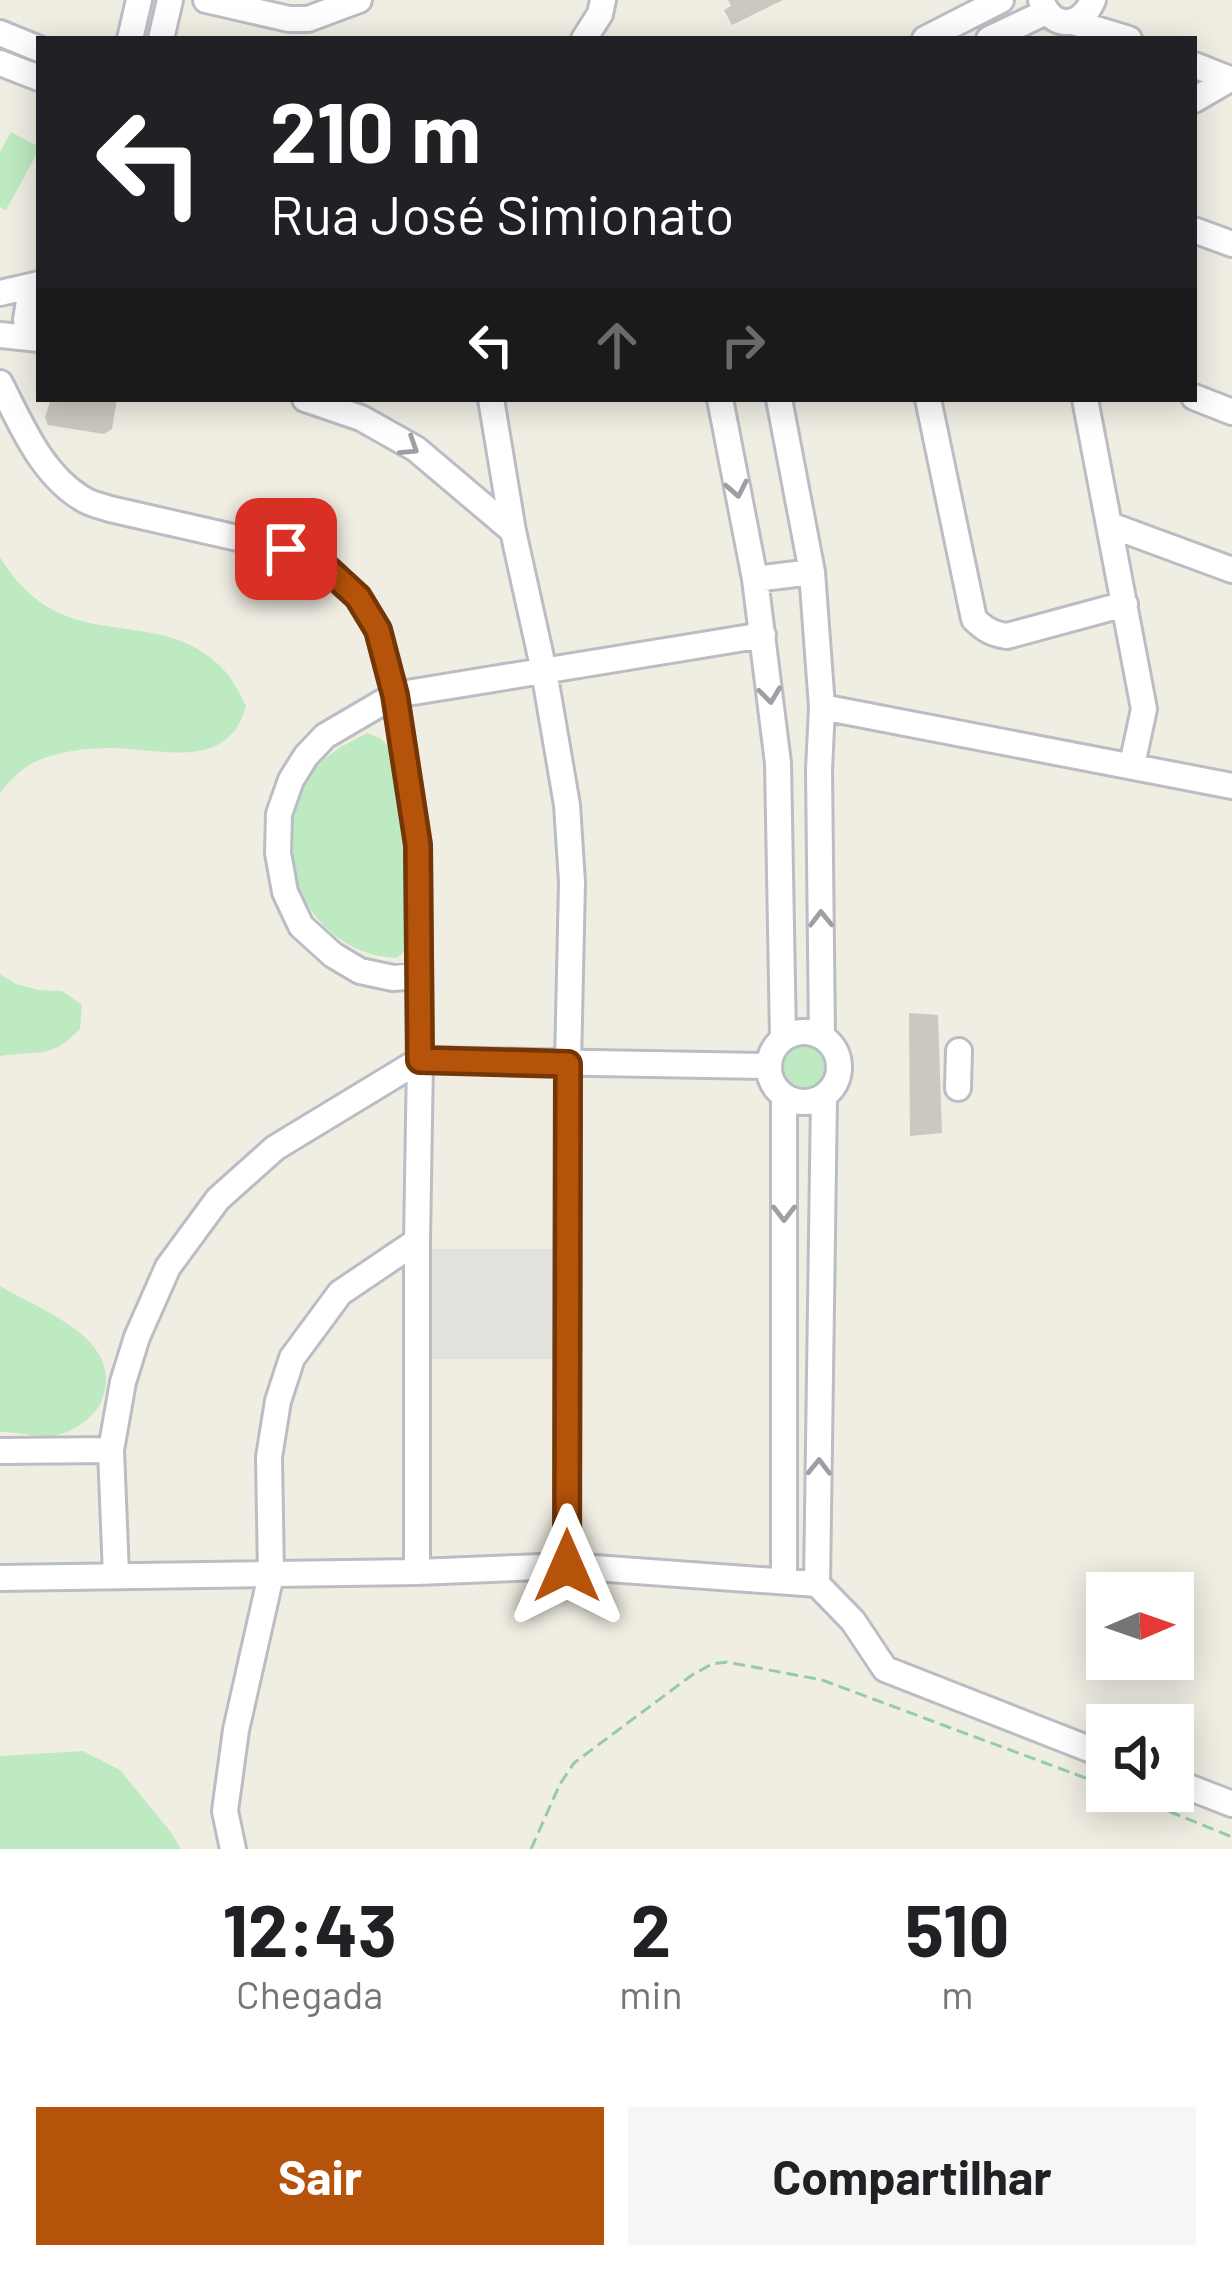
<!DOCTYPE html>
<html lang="pt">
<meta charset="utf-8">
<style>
body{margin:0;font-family:Barlow,sans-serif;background:#f6f6f6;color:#202124;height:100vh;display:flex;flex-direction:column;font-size:45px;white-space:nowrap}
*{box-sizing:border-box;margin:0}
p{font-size:39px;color:#757577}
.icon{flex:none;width:66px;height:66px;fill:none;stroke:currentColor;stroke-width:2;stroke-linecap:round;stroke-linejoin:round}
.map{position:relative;height:1849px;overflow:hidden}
.side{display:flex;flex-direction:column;background:#fff;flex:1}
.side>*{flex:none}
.hud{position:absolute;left:36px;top:36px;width:1161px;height:366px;border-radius:0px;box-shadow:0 6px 30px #0003;background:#202124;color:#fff;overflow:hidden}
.needle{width:78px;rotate:88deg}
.controls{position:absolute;left:1086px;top:1572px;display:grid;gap:24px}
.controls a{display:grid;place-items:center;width:108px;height:108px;border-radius:0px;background:#fff;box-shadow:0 6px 30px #0003;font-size:60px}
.pin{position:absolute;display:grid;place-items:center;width:102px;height:102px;color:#fff;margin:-51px;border-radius:24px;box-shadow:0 6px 18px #0006}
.me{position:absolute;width:132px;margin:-66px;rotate:0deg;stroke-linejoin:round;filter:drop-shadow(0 0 9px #0008)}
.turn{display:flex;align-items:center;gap:42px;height:252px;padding:0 36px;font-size:54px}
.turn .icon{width:156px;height:156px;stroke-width:2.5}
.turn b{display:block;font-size:84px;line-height:102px}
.lanes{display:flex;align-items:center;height:114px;padding:0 36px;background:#0003;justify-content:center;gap:60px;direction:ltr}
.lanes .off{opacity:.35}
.eta{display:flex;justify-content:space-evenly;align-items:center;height:204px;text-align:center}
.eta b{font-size:72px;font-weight:700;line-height:84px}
.cta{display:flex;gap:24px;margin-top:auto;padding:24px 36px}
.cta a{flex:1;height:138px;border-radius:0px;background:#b45309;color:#fff;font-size:48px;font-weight:700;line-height:138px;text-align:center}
.cta a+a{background:#f6f6f6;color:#202124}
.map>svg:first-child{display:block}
.industrial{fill:#e3e1db}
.green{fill:#bdeac1}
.building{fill:#cbc8c0}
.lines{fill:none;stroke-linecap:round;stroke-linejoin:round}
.minor-casing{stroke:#bbbdc4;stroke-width:30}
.path{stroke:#95cba9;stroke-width:3;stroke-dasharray:12 6;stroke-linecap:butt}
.minor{stroke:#fff;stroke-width:24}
.oneway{stroke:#9d9fa3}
.route-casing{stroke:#753606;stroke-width:30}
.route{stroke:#b45309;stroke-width:21}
</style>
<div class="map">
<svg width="1232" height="1849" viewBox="0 0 1232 1849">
<rect width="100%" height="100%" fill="#f0eee3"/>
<path class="industrial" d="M432,1249H553V1359H432Z"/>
<path class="green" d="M11,132L39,147V150L6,210L0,207V152Z
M0,557C63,662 154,601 220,666C232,677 239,692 246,706C228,773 159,748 109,748C86,748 55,752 35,762C20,769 10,781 0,793Z
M367,733L380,738L391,749L398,773L408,885L407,949L397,958C327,955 280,889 292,821C294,812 295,801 298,793C311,763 339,747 367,733Z
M0,974L16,984L39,990L62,991L82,1005L80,1029C50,1060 39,1050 0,1056Z
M777 1068a26 26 0 1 1 52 0a26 26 0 1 1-52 0Z
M0,1286C41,1311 128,1339 101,1402C95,1417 73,1432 57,1435C38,1439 19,1431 0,1432Z
M83,1751L120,1770L170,1831L181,1849H0V1756Z"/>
<path class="building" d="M728,0H783L732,25L724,10L731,6Z
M51,399H117L112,429L104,434L48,425L45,417Z
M909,1013L938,1015L942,1133L910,1136Z"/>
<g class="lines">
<defs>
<path id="minor" d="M206,0L289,19H308L359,0
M1041,0C1053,31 1081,28 1093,0
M1073,22L1129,39
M0,33L39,49
M130,39L139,0
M161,39L170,0
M584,39L600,14L603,0
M925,39L1001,0
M989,39L1046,12
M0,63L39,78
M1194,65L1232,80
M1194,100L1230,79
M1194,230L1232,244
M39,284L29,301L26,320L39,336
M0,293L39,284
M0,335L39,339
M0,383C21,424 41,474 83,499C90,504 102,506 110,509L286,549L322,564L358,597L378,630L395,695L418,845L420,1060L417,1241V1572
M1194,397L1232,412
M305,399L361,418L416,449L513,531
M491,399L513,531L544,671L567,805L572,882L568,1064L567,1566
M720,399L755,579L778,763L783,1038
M779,399L812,572L822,707L819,770L822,1036
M928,399L974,619C985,630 993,634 1007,636L1125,604
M1085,399L1144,709L1132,765
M1110,525L1232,570
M755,579L812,572
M822,707L1232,786
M418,976L393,978L360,971L333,955L301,926L285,892L278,853L279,814L291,780L306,756L325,736L395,695L763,635
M769 1067a35 35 0 1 1 70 0a35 35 0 1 1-70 0Z
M958,1088L959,1051
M784,1096V1580
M0,1451L111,1450
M116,1575L111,1450L123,1382L137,1337L168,1267L218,1199L275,1148L420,1060L768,1066
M0,1578L417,1572L567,1566L817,1584
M817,1584L824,1096
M817,1584L853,1621L885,1669L1107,1756
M1173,1781L1232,1804
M233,1849L225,1811L236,1730L271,1575L269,1457L278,1401L292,1358L340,1293L417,1241"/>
</defs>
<use href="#minor" class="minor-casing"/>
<path class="path" d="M1119,1791L1232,1837
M531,1849L560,1784L574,1763L692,1675L712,1664L727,1662L822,1680L1107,1786"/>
<use href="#minor" class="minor"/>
</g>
<defs><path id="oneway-chevron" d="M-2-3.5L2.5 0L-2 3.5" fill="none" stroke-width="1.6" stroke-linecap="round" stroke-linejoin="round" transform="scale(3)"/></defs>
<g class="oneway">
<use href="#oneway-chevron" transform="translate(410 447) rotate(33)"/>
<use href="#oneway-chevron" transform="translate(737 489) rotate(79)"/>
<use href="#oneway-chevron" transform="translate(770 695) rotate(83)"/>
<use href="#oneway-chevron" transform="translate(821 919) rotate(-91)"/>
<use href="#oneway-chevron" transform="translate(784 1213) rotate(90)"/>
<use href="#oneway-chevron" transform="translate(819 1467) rotate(-89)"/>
</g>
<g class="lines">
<defs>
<path id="route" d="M286,549L322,564L358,597L378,630L395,695L418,845L420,1060L568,1064L567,1566"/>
</defs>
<use href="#route" class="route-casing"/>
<use href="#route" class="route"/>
</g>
</svg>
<div class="controls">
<a><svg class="needle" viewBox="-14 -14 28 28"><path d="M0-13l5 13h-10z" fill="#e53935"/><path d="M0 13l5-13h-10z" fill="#757577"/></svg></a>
<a><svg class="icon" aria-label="sound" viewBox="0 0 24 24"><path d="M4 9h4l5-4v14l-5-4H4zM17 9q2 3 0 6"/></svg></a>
</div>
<div class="pin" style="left:286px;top:549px;background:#d93025"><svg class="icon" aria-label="arrive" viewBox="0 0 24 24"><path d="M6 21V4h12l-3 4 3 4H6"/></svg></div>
<svg class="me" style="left:567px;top:1566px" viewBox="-20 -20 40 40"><path d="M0-17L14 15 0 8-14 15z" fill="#b45309" stroke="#fff" stroke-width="4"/></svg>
<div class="hud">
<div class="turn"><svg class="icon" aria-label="left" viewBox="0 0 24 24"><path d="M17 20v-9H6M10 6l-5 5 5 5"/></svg><div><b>210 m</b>Rua José Simionato</div></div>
<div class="lanes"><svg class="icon" aria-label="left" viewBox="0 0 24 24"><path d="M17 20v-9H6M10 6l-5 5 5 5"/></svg><svg class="icon off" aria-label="ahead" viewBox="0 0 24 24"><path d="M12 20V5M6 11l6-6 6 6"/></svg><svg class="icon off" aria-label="right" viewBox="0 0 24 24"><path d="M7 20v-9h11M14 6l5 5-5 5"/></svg></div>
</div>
</div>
<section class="side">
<div class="eta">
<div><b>12:43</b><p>Chegada</p></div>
<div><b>2</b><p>min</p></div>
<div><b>510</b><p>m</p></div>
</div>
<div class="cta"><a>Sair</a><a>Compartilhar</a></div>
</section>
